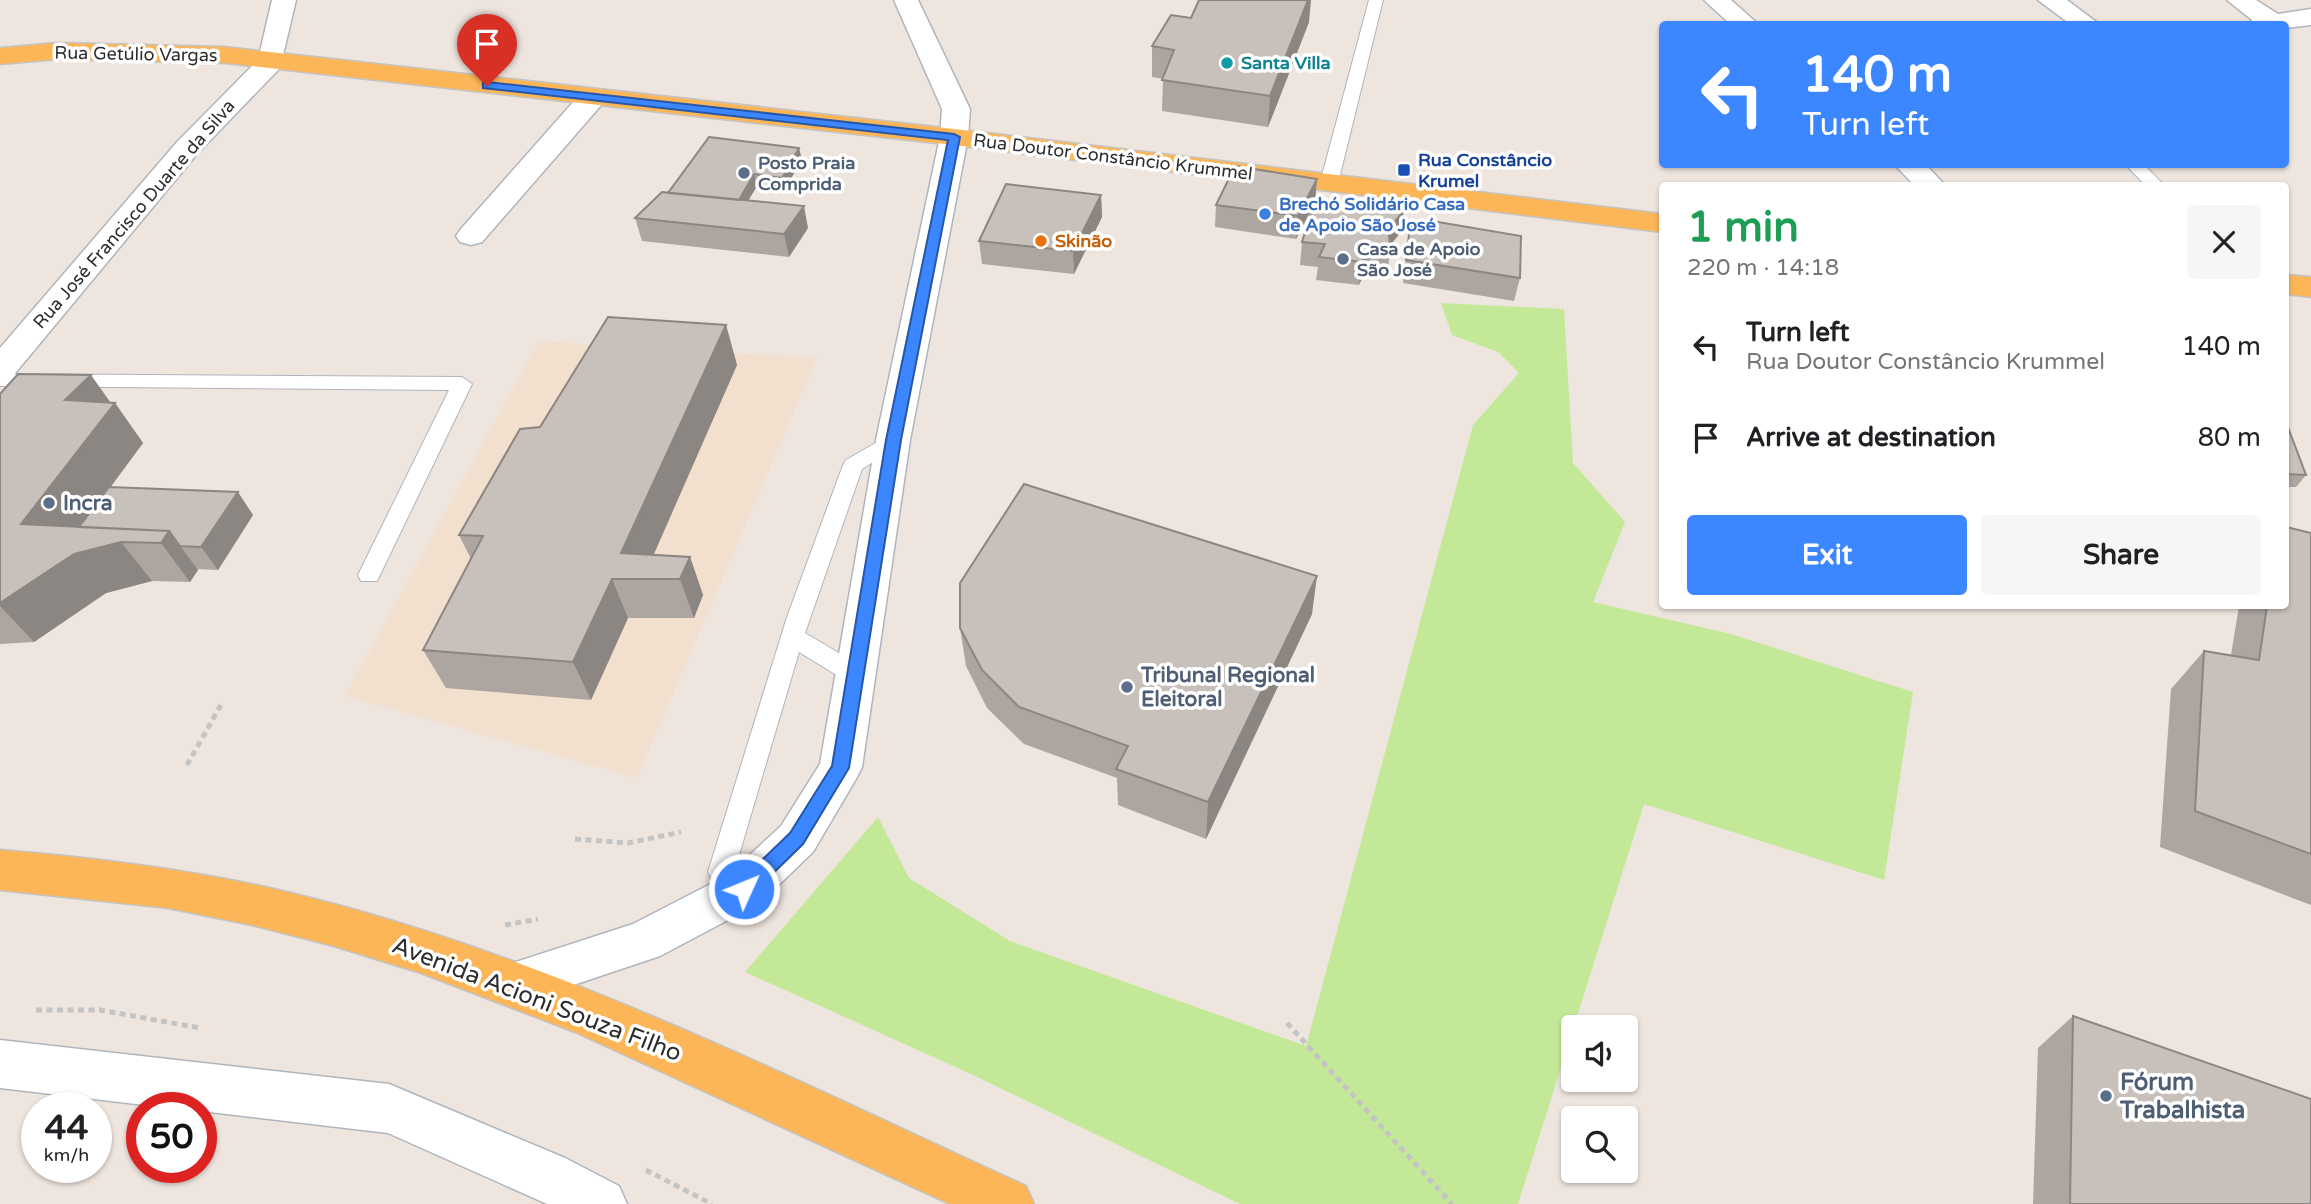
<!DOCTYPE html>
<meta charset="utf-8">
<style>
body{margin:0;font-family:"Varela Round",sans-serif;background:#f6f6f6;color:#202124;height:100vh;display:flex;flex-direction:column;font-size:26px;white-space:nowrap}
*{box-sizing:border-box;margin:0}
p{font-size:23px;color:#757577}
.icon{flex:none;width:38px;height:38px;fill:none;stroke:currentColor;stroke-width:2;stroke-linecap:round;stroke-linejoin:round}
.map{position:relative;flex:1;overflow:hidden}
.sheet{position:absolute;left:1659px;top:182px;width:630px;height:427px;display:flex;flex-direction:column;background:#fff;border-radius:7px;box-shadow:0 2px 5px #0004}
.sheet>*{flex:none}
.top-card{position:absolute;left:1659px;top:21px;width:630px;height:147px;border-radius:7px;box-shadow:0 2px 5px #0004;background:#3c86ff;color:#fff;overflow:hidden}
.tools{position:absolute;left:1561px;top:1015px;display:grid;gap:14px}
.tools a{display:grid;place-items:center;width:77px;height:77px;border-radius:7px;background:#fff;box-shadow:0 2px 5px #0004;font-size:35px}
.speed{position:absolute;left:21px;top:1092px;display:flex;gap:14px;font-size:35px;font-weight:700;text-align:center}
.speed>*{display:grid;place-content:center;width:91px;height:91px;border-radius:50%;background:#fff;box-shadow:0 2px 5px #0004;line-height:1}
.speed small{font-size:18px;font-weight:400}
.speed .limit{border:10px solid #d22;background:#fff;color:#111}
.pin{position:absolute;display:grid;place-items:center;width:60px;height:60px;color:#fff;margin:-72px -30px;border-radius:50% 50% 50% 0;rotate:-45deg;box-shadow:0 0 7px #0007}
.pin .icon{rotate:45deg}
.me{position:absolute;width:77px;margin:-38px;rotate:46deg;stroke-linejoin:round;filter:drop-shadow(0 0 5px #0008)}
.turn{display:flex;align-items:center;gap:24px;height:147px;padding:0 28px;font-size:32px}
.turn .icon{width:91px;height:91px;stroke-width:2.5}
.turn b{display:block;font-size:49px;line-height:60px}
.round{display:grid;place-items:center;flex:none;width:74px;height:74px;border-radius:7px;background:#f6f6f6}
.head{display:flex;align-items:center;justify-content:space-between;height:119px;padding:0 28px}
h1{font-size:42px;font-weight:700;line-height:52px;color:#1e9e55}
.button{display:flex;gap:14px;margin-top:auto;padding:14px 28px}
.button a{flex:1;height:80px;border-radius:7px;background:#3c86ff;color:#fff;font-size:28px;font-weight:700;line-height:80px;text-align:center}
.button a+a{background:#f6f6f6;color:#202124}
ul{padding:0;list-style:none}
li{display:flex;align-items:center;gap:21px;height:91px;padding:0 28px}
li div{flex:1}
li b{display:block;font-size:26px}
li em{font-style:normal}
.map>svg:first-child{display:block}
.education{fill:#f2dfcd}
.green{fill:#c3e998}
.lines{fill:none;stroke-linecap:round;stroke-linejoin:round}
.lane-casing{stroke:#afb5bd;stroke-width:2}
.street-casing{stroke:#afb5bd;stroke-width:3}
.secondary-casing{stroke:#afb5bd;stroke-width:3}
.primary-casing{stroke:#c4c4c4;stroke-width:3}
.path{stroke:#c4c4c4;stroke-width:5;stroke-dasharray:6 4.5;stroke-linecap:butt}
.lane{fill:#fff;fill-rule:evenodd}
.street{fill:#fff;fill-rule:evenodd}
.secondary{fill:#fff;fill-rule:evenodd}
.primary{fill:#fcb658;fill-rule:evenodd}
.wall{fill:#aca5a0}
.shaded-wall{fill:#8c8682}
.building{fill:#c8c0ba;stroke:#8c8682;stroke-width:2}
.route{fill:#3c86ff;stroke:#2757a6;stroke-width:2}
.culture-dot{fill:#0f9aa8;stroke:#fff;stroke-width:2.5}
.transit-dot{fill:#1a4fb4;stroke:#fff;stroke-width:2.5}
.service-dot{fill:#5c6f8a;stroke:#fff;stroke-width:2.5}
.shop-dot{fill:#3f7fe0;stroke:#fff;stroke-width:2.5}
.food-dot{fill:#e8710a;stroke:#fff;stroke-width:2.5}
.labels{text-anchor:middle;stroke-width:7;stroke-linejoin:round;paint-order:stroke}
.far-street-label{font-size:18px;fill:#2d2d2d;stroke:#fff}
.far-culture-label{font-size:18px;font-weight:bold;fill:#0d838f;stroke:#fff;text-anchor:start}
.far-transit-label{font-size:18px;font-weight:bold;fill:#164399;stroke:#fff;text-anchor:start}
.far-service-label{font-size:18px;font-weight:bold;fill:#4e5e75;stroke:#fff;text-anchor:start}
.far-shop-label{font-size:18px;font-weight:bold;fill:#366cbe;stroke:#fff;text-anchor:start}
.far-food-label{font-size:18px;font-weight:bold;fill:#c56008;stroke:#fff;text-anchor:start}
.service-label{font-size:21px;font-weight:bold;fill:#4e5e75;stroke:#fff;text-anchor:start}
.near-street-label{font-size:24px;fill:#2d2d2d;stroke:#fff}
.near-service-label{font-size:24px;font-weight:bold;fill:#4e5e75;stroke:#fff;text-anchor:start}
</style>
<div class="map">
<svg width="2311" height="1204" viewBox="0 0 2311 1204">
<rect width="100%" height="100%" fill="#efe5df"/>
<path class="education" d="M539,341L817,358L637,778L345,696Z"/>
<path class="green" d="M1441,303L1564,309L1573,463L1625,522L1593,602L1731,634L1913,692L1884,880L1644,804L1518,1204H1240L973,1075L745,972L878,817L909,878L1010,941L1306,1046L1473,425L1519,373L1498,352L1452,335Z"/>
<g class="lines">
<defs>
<path id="lane" d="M1369,0H1383L1338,183L1329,188L1320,183Z
M2125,164H2143L2165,186H2146Z
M0,374L462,377L472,384L380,575L377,581H361L358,575L449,390L0,386Z
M893,433L900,435L903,440L900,445L862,469L805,633L864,668L868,675L864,682L856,684L848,682L799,652L734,872L730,880L721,884L712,880L708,872L787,617L843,465L846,460Z"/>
<path id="street" d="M2038,0H2067L2099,24H2070Z
M2227,0H2256L2278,14L2311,9V25L2286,28V24H2250L2252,20Z
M593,89L603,91L606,97L603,103L482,242L471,245L460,242L456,236L460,230L583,91Z
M0,1040L389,1084L565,1158L619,1186L627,1204H547L388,1133L201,1111V1108H170L0,1088Z"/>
<path id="secondary" d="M272,0H296L280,68L197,154L12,377L0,380V348L177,142L258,60Z
M894,0H918L970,109L968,137L910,440L862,767L856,779L813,852L760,903L660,956L511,1006L494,999L487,984L494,969L633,924L728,875L781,826L820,764L876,440L940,137L942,109Z
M1704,0H1731L1758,24H1730Z
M1894,164H1925L1946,186H1915Z"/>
<path id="primary" d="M58,43L225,47L954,129L1662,214V232L954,145L225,63L58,59L0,64V48Z
M2286,275L2311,277V297L2286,294Z
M0,850C98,858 196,870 291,893C548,955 788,1077 1026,1186L1034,1204H950L575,1032L421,973L334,946L252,925L168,908L0,890Z"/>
</defs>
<use href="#lane" class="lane-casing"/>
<use href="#street" class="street-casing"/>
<use href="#secondary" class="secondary-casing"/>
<use href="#primary" class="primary-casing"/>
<path class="path" d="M187,765L222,703
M575,839L628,843L681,832
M505,925L538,919
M36,1010H100L200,1028
M1287,1023L1452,1204
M646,1170L712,1204"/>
<use href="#lane" class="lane"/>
<use href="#street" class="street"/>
<use href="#secondary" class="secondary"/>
<use href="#primary" class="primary"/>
</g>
<path class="wall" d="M1191,18L1309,22L1268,127L1162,111L1163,79L1152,77V46Z
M799,148L802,160L784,190L757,186L748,200L808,228L789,257L642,241L635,218Z
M1317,179L1315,200L1404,210L1400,233L1390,246L1388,271L1366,270L1359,285L1316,280L1318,267L1300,265L1302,242L1314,205L1296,239L1215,227L1216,205Z
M1101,195L1102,217L1074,274L982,264L979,241Z
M1410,226L1520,278L1514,301L1403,283Z
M726,325L737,365L653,554L690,557L703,595L694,618H628L591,700L446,688L423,650L471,559L459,535L540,427Z
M0,394L115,403L143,443L110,487L253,515L218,570L197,569L198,570L190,582L152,581L106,593L34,642L0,644Z
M2286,422L2306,475L2296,487H2286Z
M2311,533V905L2160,847L2171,689L2204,651L2231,655L2239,606H2286Z
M1312,614L1206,839L1118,805L1117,778L1024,744L987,708L966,666L960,628Z
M2073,1016L2311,1204H2033L2038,1048Z"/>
<path class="shaded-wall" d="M1308,0H1311L1309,22L1268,127L1270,96Z
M799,148L802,160L784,190L782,178Z
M754,174L757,186L738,218L735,206Z
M1317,179L1315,202L1296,239L1298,216Z
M1101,195L1102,217L1074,274L1073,251Z
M804,206L808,228L789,257L784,234Z
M1404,210L1400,233L1388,248V230Z
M1369,247L1366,270L1359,285L1362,262Z
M726,325L737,365L643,579L621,553Z
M91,375L113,406L115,403L143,443L70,542L21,524L65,400Z
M238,492L253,515L218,570L201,547Z
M169,531L198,570L190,582L161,543Z
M121,542L152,581L106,593L34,642L0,606V603L74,554Z
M690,557L703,595L694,618L680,579Z
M1317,576L1312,614L1206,839L1208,802Z
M612,579L628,618L591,700L573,662Z"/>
<path class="building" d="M1199,0H1308L1270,96L1162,80L1174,50L1152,46L1171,15L1191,18Z
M709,137L799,148L782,178L754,174L739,200L668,193Z
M1235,166L1317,179L1298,216L1216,205Z
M1006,184L1101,195L1073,251L979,241Z
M662,192L804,206L784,234L635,218Z
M1315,200L1404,210L1388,230L1391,249L1369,247L1362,262L1319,257L1325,244L1302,242Z
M1432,221L1521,236L1520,278L1406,260L1410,226L1428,228Z
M608,317L726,325L621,553L690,557L680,579H612L573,662L423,650L483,536L459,535L520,429L540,427Z
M18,374L91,375L65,400L115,403L21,524L169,531L161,543L121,542L74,554L0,603V394Z
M2286,422L2306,475L2286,474Z
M1024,484L1317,576L1208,802L1116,769L1128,746L1019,707L982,670L960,628V583Z
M109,487L238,492L201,547L180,546L169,531L79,527Z
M2286,527L2311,533V854L2195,811L2204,651L2259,660L2267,606H2286Z
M2073,1016L2311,1099V1204H2070Z"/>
<path class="route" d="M487,82L954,134L960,137L901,440L849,768L803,844L751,895L744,897L738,895L735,889L738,883L790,833L832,766L886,440L948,140L483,88V83Z"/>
<circle class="culture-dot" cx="1227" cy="63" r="7"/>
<rect class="transit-dot" x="1397" y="163" width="14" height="14" rx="3.5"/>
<g class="service-dot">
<circle cx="744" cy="173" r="7"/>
<circle cx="1343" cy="259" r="7"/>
<circle cx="49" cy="503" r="7"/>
<circle cx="1127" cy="687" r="7"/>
<circle cx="2106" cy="1096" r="7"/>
</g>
<circle class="shop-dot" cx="1265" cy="214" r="7"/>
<circle class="food-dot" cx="1041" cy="241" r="7"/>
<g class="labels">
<g class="far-street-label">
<text transform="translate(136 54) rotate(1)" y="6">Rua Getúlio Vargas</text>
<text transform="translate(1113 157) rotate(7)" y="6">Rua Doutor Constâncio Krummel</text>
<text transform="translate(134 214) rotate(-49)" y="6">Rua José Francisco Duarte da Silva</text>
</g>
<g class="far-culture-label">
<text x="1241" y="69">Santa Villa</text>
</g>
<g class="far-transit-label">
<text x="1418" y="166">Rua Constâncio<tspan x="1418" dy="21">Krumel</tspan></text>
</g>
<g class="far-service-label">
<text x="758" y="169">Posto Praia<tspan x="758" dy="21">Comprida</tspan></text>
<text x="1357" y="255">Casa de Apoio<tspan x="1357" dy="21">São José</tspan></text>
</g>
<g class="far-shop-label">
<text x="1279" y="210">Brechó Solidário Casa<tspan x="1279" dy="21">de Apoio São José</tspan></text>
</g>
<g class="far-food-label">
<text x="1055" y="247">Skinão</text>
</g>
<g class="service-label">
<text x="63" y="510">Incra</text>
<text x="1141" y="682">Tribunal Regional<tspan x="1141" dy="24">Eleitoral</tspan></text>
</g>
<g class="near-street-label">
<text transform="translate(537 999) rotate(21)" y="8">Avenida Acioni Souza Filho</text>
</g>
<g class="near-service-label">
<text x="2120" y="1090">Fórum<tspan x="2120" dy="28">Trabalhista</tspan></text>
</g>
</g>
</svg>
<div class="tools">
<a><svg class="icon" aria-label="sound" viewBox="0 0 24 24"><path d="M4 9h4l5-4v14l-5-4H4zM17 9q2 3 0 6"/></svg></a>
<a><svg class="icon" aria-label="search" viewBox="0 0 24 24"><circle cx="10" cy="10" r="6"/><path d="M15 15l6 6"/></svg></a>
</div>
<div class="speed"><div>44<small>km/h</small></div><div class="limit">50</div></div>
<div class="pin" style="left:487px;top:86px;background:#d93025"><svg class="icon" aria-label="arrive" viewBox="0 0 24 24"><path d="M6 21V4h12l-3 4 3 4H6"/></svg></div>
<svg class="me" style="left:744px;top:889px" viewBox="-20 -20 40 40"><circle r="17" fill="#3c86ff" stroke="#fff" stroke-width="3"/><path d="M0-11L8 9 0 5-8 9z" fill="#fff"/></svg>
<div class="top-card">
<div class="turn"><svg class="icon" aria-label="left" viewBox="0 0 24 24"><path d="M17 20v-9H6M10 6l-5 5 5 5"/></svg><div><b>140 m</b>Turn left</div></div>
</div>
<section class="sheet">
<div class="head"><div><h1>1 min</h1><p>220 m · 14:18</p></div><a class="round"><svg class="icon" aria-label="close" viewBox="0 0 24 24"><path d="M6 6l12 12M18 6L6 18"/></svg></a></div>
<ul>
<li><svg class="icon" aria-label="left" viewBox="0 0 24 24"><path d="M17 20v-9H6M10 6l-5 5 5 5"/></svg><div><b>Turn left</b><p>Rua Doutor Constâncio Krummel</p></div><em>140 m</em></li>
<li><svg class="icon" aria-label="arrive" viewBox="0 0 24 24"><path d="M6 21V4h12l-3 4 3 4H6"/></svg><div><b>Arrive at destination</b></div><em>80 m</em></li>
</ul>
<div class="button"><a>Exit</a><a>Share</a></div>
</section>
</div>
